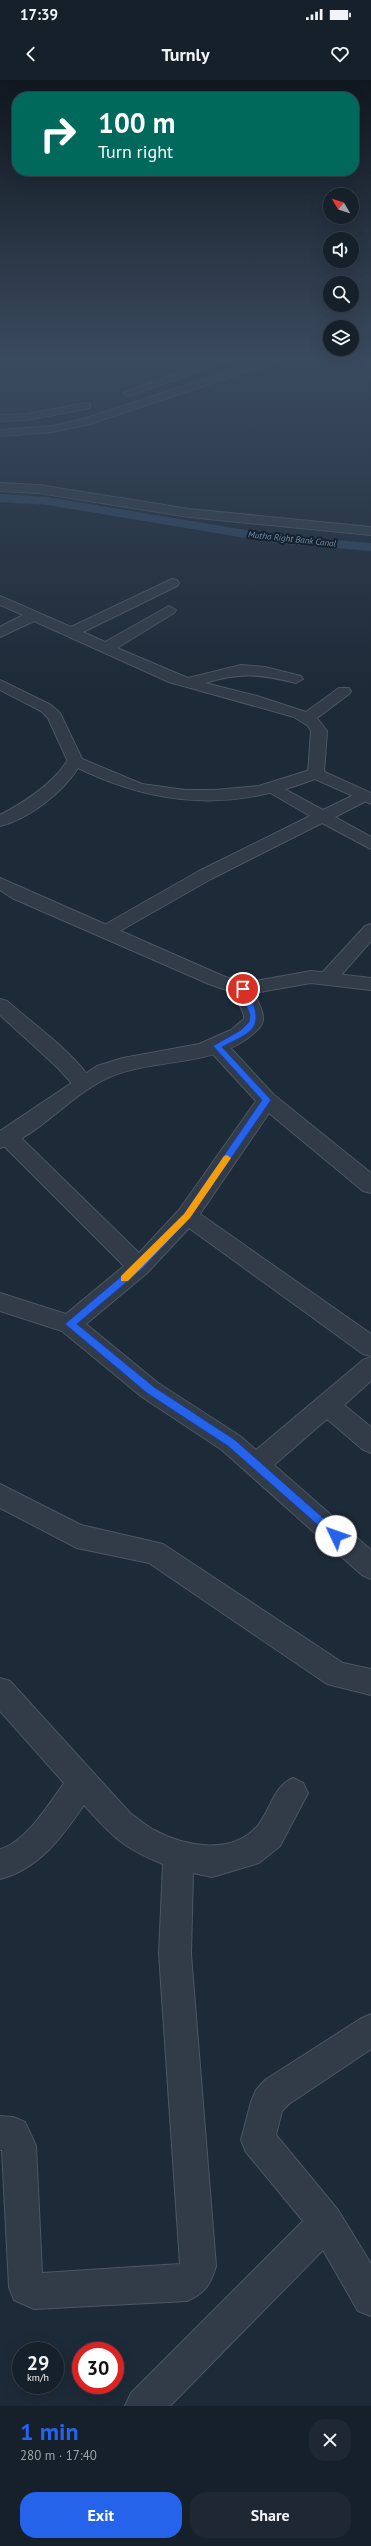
<!DOCTYPE html>
<meta charset="utf-8">
<style>
body{margin:0;font-family:"PT Sans",sans-serif;background:#1f2832;color:#f1f3f6;height:100vh;display:flex;flex-direction:column;font-size:15px;white-space:nowrap}
*{box-sizing:border-box;margin:0}
p{font-size:13px;color:#9ea3a8}
.icon{flex:none;width:22px;height:22px;fill:none;stroke:currentColor;stroke-width:2;stroke-linecap:round;stroke-linejoin:round}
.map{position:relative;height:2326px;overflow:hidden}
.details{display:flex;flex-direction:column;background:#16202a;flex:1}
.details>*{flex:none}
.banner{position:absolute;left:12px;top:12px;width:347px;height:84px;border-radius:16px;box-shadow:0 4px 16px #0002,0 0 0 1px #353e47;background:#00695c;color:#fff;overflow:hidden}
.needle{width:26px;rotate:309deg}
.fabs{position:absolute;left:323px;top:108px;display:grid;gap:8px}
.fabs a{display:grid;place-items:center;width:36px;height:36px;border-radius:50%;background:#16202a;box-shadow:0 4px 16px #0002,0 0 0 1px #353e47;font-size:20px}
.speed{position:absolute;left:12px;top:2262px;display:flex;gap:8px;font-size:20px;font-weight:700;text-align:center}
.speed>*{display:grid;place-content:center;width:52px;height:52px;border-radius:50%;background:#16202a;box-shadow:0 4px 16px #0002,0 0 0 1px #353e47;line-height:1}
.speed small{font-size:10px;font-weight:400}
.speed .limit{border:6px solid #d22;background:#fff;color:#111}
.pin{position:absolute;display:grid;place-items:center;width:34px;height:34px;color:#fff;margin:-17px;border:2px solid #fff;border-radius:50%;box-shadow:0 1px 4px #0007}
.me{position:absolute;width:44px;margin:-22px;rotate:312deg;stroke-linejoin:round;filter:drop-shadow(0 0 3px #0008)}
.turn{display:flex;align-items:center;gap:14px;height:84px;padding:0 20px;font-size:18px}
.turn .icon{width:52px;height:52px;stroke-width:2.5}
.turn b{display:block;font-size:28px;line-height:34px}
.round{display:grid;place-items:center;flex:none;width:42px;height:42px;border-radius:16px;background:#1f2832}
.head{display:flex;align-items:center;justify-content:space-between;height:68px;padding:0 20px}
h1{font-size:24px;font-weight:600;line-height:30px;color:#2563eb}
.primary-button{display:flex;gap:8px;margin-top:auto;padding:8px 20px}
.primary-button a{flex:1;height:46px;border-radius:16px;background:#2563eb;color:#fff;font-size:16px;font-weight:600;line-height:46px;text-align:center}
.primary-button a+a{background:#1f2832;color:#f1f3f6}
.status{display:flex;justify-content:space-between;align-items:center;height:28px;padding:0 20px;background:#16202a;direction:ltr}
.status svg{height:11px;fill:currentColor}
header{display:flex;justify-content:space-between;align-items:center;height:52px;padding:0 20px;background:#16202a;font-size:18px;font-weight:600}
.map>svg:first-child{display:block}
.lines{fill:none;stroke-linecap:round;stroke-linejoin:round}
.canal{fill:#2d455f;fill-rule:evenodd}
.minor-casing{stroke:#4c5764;stroke-width:2}
.tertiary-casing{stroke:#4c5764;stroke-width:2}
.minor{fill:#313c48;fill-rule:evenodd}
.tertiary{fill:#313c48;fill-rule:evenodd}
.route{fill:#2563eb;stroke:#184099}
.slow{fill:#f59e0b}
.labels{text-anchor:middle;stroke-width:4;stroke-linejoin:round;paint-order:stroke}
.far-water-label{font-size:9px;font-style:italic;fill:#708fb2;stroke:#17212c}
</style>
<div class="status"><b>17:39</b><svg viewBox="0 0 49 12"><path d="M0 12V9h3v3zM5 12V6h3v6zM10 12V3h3v9zM15 12V0h3v12zM26 1h20v11H26zM47 4h2v5h-2z"/></svg></div>
<header><svg class="icon" aria-label="back" viewBox="0 0 24 24"><path d="M15 5l-7 7 7 7"/></svg>Turnly<svg class="icon" aria-label="heart" viewBox="0 0 24 24"><path d="M12 20l-8-8c-3-5 5-10 8-4 3-6 11-1 8 4z"/></svg></header>
<div class="map">
<svg width="371" height="2326" viewBox="0 0 371 2326">
<rect width="100%" height="100%" fill="#1d2a38"/>
<g class="lines">
<path class="canal" d="M0,414L48,417L275,455L371,463V471L275,463L48,425L0,422Z"/>
<defs>
<path id="minor" d="M0,403L39,405L189,429L371,447V455L189,437L39,413L0,411Z
M172,499L177,500L179,503L177,506L83,552L105,562L169,526L176,530L174,533L117,568L188,598L241,585L265,587L301,596L303,599L296,603C260,594 241,592 205,603L257,616L306,632L339,608H349L351,611L349,614L317,638L327,651L324,693L322,696L316,698L308,693L311,651L308,646L294,637L169,602L34,541L0,557V547L23,535L0,525V516L71,547Z
M0,600L51,625L60,633L83,681L81,684H69L48,638L41,631L0,610Z
M273,703L323,730L358,713H370V719L335,737L371,757V769L322,743L211,799L111,856H99L96,852L99,848L199,791L310,736L267,711L265,708L267,705Z
M371,844V861L335,902H321L319,898L321,894L365,846Z
M0,919L7,921C33,944 75,973 93,1003L90,1008L83,1010L76,1008L58,988L0,935Z
M217,959L224,961L274,1015L371,1093V1113L363,1111L269,1033L200,1134L371,1254V1276L363,1274L189,1148L147,1193L86,1244L158,1303L240,1356L256,1370L363,1280L371,1277V1301L344,1325L371,1347V1373L362,1369L327,1339L274,1385L371,1470V1499L362,1495L222,1370L142,1317L62,1251L0,1231V1213L66,1234L124,1186L0,1062V1051L7,1049L14,1051L139,1173L179,1130L256,1021L210,971L207,966L210,961Z
M0,1404L81,1445L163,1464L343,1583L371,1589V1615L327,1604L149,1483L77,1468L0,1428Z
M0,1598L10,1601L131,1734C139,1739 146,1746 154,1750C185,1767 234,1776 259,1744C271,1728 274,1706 293,1698L303,1703L308,1713L280,1766L259,1783L212,1797L193,1793L191,1874L216,2186C211,2204 204,2214 187,2221L34,2229L14,2220L9,2207L2,2070H0V2036L13,2037L25,2042L36,2066L42,2193L180,2184L159,1874L163,1784C123,1768 112,1756 84,1725C62,1757 39,1789 0,1799V1769C25,1763 50,1723 64,1703L0,1631Z
M371,1934V1969L289,2024L282,2031L276,2055L338,2130L371,2184V2236L358,2231L323,2170L170,2326H125L131,2313L303,2141L246,2072L241,2060L251,2022L256,2010L265,2000L360,1939Z"/>
<path id="tertiary" d="M210,281H227L132,315L128,316L123,313Z
M261,281H278L90,344L52,352L0,356V350L52,346L83,339Z
M86,323L90,324V328L27,340L0,341V335H3L27,334Z
M75,676L142,704L185,710H215L259,706L316,688L371,713V724L315,699C231,731 159,727 78,688C62,713 29,739 0,746V735C21,724 42,711 58,693C64,687 67,678 75,676Z
M0,798L223,896L244,903L311,891L371,898V910L311,903L254,913C258,923 268,937 260,947C223,988 158,977 112,996C73,1011 40,1056 0,1068V1051L97,986L123,978L199,964L231,950L244,939V935L235,913L209,904L12,818L0,810Z"/>
</defs>
<use href="#minor" class="minor-casing"/>
<use href="#tertiary" class="tertiary-casing"/>
<use href="#minor" class="minor"/>
<use href="#tertiary" class="tertiary"/>
</g>
<linearGradient id="sky" x2="0" y2="1"><stop stop-color="#10171f"/><stop offset="0.46" stop-color="#3a4a5e"/><stop offset="1" stop-color="#3a4a5e" stop-opacity="0"/></linearGradient>
<rect width="371" height="607" fill="url(#sky)"/>
<path class="route" d="M243,907C249,909 250,917 253,923C264,951 244,955 222,967L271,1020L190,1138L142,1189L77,1244L154,1307L235,1360L340,1453L342,1456L336,1461L228,1366L147,1313L65,1244L136,1184L184,1134L262,1020L213,966L241,950L249,942L250,935L240,909Z"/>
<path class="slow" d="M227,1075L231,1078L190,1138L128,1201H121V1196L184,1134L224,1076Z"/>
<g class="labels">
<g class="far-water-label">
<text transform="translate(292 459) rotate(6)" y="3">Mutha Right Bank Canal</text>
</g>
</g>
</svg>
<div class="fabs">
<a><svg class="needle" viewBox="-14 -14 28 28"><path d="M0-13l5 13h-10z" fill="#e53935"/><path d="M0 13l5-13h-10z" fill="#9ea3a8"/></svg></a>
<a><svg class="icon" aria-label="sound" viewBox="0 0 24 24"><path d="M4 9h4l5-4v14l-5-4H4zM17 9q2 3 0 6"/></svg></a>
<a><svg class="icon" aria-label="search" viewBox="0 0 24 24"><circle cx="10" cy="10" r="6"/><path d="M15 15l6 6"/></svg></a>
<a><svg class="icon" aria-label="layers" viewBox="0 0 24 24"><path d="M12 4l9 5-9 5-9-5zM3 14l9 5 9-5"/></svg></a>
</div>
<div class="speed"><div>29<small>km/h</small></div><div class="limit">30</div></div>
<div class="pin" style="left:243px;top:909px;background:#d93025"><svg class="icon" aria-label="arrive" viewBox="0 0 24 24"><path d="M6 21V4h12l-3 4 3 4H6"/></svg></div>
<svg class="me" style="left:336px;top:1456px" viewBox="-20 -20 40 40"><circle r="19" fill="#fff"/><path d="M0-13L10 11 0 6-10 11z" fill="#2563eb"/></svg>
<div class="banner">
<div class="turn"><svg class="icon" aria-label="right" viewBox="0 0 24 24"><path d="M7 20v-9h11M14 6l5 5-5 5"/></svg><div><b>100 m</b>Turn right</div></div>
</div>
</div>
<section class="details">
<div class="head"><div><h1>1 min</h1><p>280 m · 17:40</p></div><a class="round"><svg class="icon" aria-label="close" viewBox="0 0 24 24"><path d="M6 6l12 12M18 6L6 18"/></svg></a></div>
<div class="primary-button"><a>Exit</a><a>Share</a></div>
</section>
